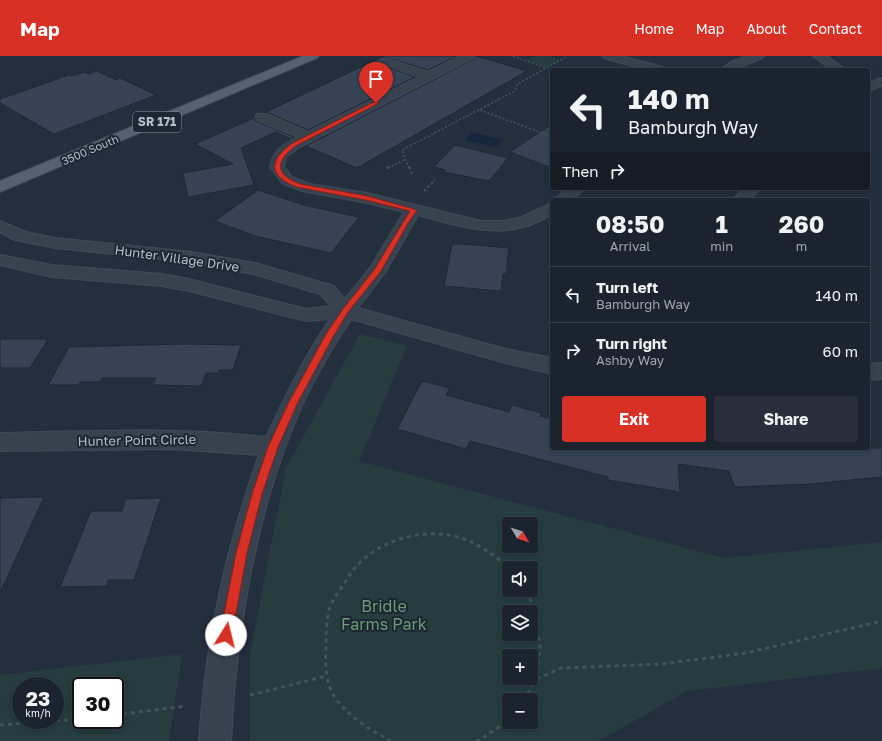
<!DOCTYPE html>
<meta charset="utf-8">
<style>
body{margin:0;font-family:"Golos Text",sans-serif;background:#282f3a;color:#f1f3f6;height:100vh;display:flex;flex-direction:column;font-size:15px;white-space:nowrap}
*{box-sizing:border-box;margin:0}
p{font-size:13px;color:#a0a4aa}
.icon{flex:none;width:22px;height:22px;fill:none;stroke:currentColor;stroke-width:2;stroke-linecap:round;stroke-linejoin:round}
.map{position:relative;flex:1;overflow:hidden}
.drawer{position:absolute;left:550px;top:142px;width:320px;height:252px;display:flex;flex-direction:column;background:#1b232e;border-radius:4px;box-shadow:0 2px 6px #0003,0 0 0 1px #39404a}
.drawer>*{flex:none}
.top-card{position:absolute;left:550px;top:12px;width:320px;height:122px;border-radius:4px;box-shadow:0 2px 6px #0003,0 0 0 1px #39404a;background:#1b232e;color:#f1f3f6;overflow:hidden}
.needle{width:26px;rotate:129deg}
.controls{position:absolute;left:502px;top:461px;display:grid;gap:8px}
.controls a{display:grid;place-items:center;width:36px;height:36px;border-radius:4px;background:#1b232e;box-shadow:0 2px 6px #0003,0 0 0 1px #39404a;font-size:20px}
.speed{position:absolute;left:12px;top:621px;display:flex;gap:8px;font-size:20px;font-weight:700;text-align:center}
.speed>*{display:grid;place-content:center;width:52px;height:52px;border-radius:50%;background:#1b232e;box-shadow:0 2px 6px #0003,0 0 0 1px #39404a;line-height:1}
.speed small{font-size:10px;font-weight:400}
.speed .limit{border:2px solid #111;border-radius:6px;background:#fff;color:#111}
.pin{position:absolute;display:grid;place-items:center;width:34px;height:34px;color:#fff;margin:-41px -17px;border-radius:50% 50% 50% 0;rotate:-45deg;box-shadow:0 0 4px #0007}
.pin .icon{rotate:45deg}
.me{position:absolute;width:44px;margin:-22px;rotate:9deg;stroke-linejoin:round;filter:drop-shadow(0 0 3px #0008)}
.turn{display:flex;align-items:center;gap:14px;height:84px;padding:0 12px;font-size:18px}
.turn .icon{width:52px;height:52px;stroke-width:2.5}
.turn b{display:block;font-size:28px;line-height:34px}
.then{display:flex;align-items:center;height:38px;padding:0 12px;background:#0003;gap:8px;font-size:15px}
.eta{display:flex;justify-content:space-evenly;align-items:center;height:68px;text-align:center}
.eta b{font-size:24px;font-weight:700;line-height:28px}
.button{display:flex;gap:8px;margin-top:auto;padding:8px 12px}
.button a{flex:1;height:46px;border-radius:4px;background:#d93025;color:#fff;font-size:16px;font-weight:700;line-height:46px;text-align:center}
.button a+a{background:#282f3a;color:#f1f3f6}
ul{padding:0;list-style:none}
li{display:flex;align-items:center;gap:12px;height:56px;padding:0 12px;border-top:1px solid #39404a}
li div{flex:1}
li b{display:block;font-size:15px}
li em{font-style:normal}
header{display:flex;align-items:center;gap:24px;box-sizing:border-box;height:56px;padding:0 20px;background:#d93025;color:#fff}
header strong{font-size:19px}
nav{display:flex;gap:22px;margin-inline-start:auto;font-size:14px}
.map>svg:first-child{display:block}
.green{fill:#263c3f;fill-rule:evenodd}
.water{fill:#17263c}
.building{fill:#364354;stroke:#1f2835}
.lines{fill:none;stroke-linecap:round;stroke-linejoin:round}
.street-casing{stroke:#414a57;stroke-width:2}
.primary-casing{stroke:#414a57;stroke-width:2}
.path-far2{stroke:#3f5557;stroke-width:1.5;stroke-dasharray:2 2;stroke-linecap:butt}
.path-far1{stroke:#3f5557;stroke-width:2;stroke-dasharray:2.5 2.5;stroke-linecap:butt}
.path{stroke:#3f5557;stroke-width:3;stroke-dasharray:4 4;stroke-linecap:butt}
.street{fill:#38414e;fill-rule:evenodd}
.primary{fill:#56606e;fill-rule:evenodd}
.route{fill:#d93025;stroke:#8d1f18}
.labels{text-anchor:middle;stroke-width:4;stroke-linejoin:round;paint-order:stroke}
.far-street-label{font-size:11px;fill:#b4bcc9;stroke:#1d2633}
.shield{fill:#1d2633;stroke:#878f9c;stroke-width:1}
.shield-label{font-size:12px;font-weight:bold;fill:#b4bcc9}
.street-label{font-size:13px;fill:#b4bcc9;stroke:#1d2633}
.near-park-label{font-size:16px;fill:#6b9a76;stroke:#1d2633}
</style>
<header>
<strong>Map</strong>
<nav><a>Home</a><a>Map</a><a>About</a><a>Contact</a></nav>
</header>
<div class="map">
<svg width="882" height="685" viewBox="0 0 882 685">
<rect width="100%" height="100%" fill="#242f3e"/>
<path class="green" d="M534,0H548L561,4L547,12L525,4Z
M360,278L407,290L359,405L724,502L882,486V612L687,635L599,685H250V598L286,412ZM509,468H531V490H509ZM509,512H531V534H509ZM509,556H531V578H509ZM509,600H531V622H509ZM509,644H531V666H509Z
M182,598L169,685H0V619ZM21,630H55V664H21ZM81,630H115V664H81Z"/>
<path class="water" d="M472,76L503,84L496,91L464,84Z"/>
<path class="building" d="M384,0H457L428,14L389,2H380L378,5L380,8L415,21L308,74L266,56Z
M476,0L527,15L357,112L306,90L474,3Z
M97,15L116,24L120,22L156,39L54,78L0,47V43L69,19L72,20L85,16L89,18Z
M254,62L256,65L294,81L291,83L276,76L241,92L254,129L188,141L183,117L233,108L195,88Z
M552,68V112L510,96Z
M455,89L508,102L489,125L444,116L446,114L434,111Z
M258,134L307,150L359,161L331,197L255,180L215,165Z
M463,188L509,192L506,218H503L501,235L444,230L452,189Z
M0,283H48L30,312H0Z
M185,288L241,289L233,314H219L218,317H206L201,330L153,329L156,322H102L100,326H80L79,329H48L69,291Z
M422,325L450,332L446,339L509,356L512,349L541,357L540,360L552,363V392H882V421L810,428L735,431L729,415L678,408L680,436L608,424V421L470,385L466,393L397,373Z
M44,441L0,537V442Z
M161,442L134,524H108L107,530L60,531L91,455H122L126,443Z"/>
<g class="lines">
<defs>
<path id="street" d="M460,0H475L473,2L300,91L286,101L284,111L292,121L310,128L367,137L481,165H504L522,161L552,147V158C546,162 539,166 533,168C494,183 456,169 418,159L386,215L358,252L502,292L552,302V318L502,306L351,263C326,301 300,349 285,392C252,481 235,590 231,685H199C205,588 226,491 259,399L171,393L0,395V377C89,375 178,371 266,381C285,341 305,299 330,263L306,265L189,235L162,230L52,221L0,209V199L52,209L162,218L189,223L306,253L331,250L320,238L253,218L191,206L55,192L15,184L0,176V165L26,176L55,182L191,196L255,207L334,230L345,243L370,212L404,156L367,147L302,135L282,127L270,111C273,94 282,89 298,81L257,64L255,61L257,58H267L308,76L419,21L381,7L379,5L381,3H389L428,16Z
M602,0H621L663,11L665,14H646L604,2Z
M747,0H764L762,2L733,14H719L731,6Z
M813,0H827L846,14H832Z
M882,22V30L868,35V27Z
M567,132H585L572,144H554Z
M743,132H760L750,144H733Z
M882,307V323L868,324V308Z"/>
<path id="primary" d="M303,0H319L317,2L0,136V125Z"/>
</defs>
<use href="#street" class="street-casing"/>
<use href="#primary" class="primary-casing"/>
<path class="path-far2" d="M513,0L546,12
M480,54L550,80
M388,112L406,103
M409,112L402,94L515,35L517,28L568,0"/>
<path class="path-far1" d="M409,111L412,118
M387,112L390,111
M424,135L435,124"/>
<path class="path" d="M537,623L561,612L662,608L746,597L882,565
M250,639L327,620
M523,644L537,623L540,591L535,554L526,534
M115,659L186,650
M0,669L81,663
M391,685C372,675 349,661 336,643C325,628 325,608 326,591C326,578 326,564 330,551C333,543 339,535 344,528C347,523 350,518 354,513C380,482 429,469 467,484C483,491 496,501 510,512
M476,685L480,684L509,664"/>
<use href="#street" class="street"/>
<use href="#primary" class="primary"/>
</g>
<path class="route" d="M374,46L379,47L297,89C276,104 273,118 300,128L367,140L417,154L408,167L381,215L348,256L333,281L297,348L278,391L262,438L247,497L232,579L230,583L226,585L222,583L220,579L236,497L252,438L268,391L288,348L326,278L343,253L374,214L410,155L366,144L297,131C267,120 269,103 293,87Z"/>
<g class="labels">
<g class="far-street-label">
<text transform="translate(90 94) rotate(-23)" y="4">3500 South</text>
</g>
<rect class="shield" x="133" y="56" width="48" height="20" rx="3"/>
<g class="shield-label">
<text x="157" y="70">SR 171</text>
</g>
<g class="street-label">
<text transform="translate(177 202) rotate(8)" y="5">Hunter Village Drive</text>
<text transform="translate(137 384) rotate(-1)" y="5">Hunter Point Circle</text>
</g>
<g class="near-park-label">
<text x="384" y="556">Bridle<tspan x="384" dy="18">Farms Park</tspan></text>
</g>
</g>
</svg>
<div class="controls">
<a><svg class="needle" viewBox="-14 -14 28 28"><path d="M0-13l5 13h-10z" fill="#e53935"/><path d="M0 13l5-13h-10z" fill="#a0a4aa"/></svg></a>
<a><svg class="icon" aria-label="sound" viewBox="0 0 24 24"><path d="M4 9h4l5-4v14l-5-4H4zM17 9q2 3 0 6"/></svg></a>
<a><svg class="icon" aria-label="layers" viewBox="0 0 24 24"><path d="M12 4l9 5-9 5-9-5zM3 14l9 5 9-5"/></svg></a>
<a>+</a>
<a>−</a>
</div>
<div class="speed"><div>23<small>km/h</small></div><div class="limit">30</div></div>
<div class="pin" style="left:376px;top:47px;background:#d93025"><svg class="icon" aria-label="arrive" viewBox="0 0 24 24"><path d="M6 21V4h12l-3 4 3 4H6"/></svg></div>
<svg class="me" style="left:226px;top:579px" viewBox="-20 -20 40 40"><circle r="19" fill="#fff"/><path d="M0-13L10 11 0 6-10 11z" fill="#d93025"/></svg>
<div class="top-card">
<div class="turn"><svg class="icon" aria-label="left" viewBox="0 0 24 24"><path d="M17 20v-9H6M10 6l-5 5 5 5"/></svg><div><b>140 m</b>Bamburgh Way</div></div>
<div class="then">Then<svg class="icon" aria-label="right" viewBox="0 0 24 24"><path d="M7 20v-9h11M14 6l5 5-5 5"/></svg></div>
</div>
<section class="drawer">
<div class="eta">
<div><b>08:50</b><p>Arrival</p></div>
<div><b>1</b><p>min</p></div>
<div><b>260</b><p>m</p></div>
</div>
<ul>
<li><svg class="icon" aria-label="left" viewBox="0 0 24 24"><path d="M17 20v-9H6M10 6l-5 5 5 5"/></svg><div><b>Turn left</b><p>Bamburgh Way</p></div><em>140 m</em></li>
<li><svg class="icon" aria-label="right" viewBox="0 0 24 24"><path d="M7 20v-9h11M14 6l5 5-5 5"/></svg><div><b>Turn right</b><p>Ashby Way</p></div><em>60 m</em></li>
</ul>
<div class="button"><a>Exit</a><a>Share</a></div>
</section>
</div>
